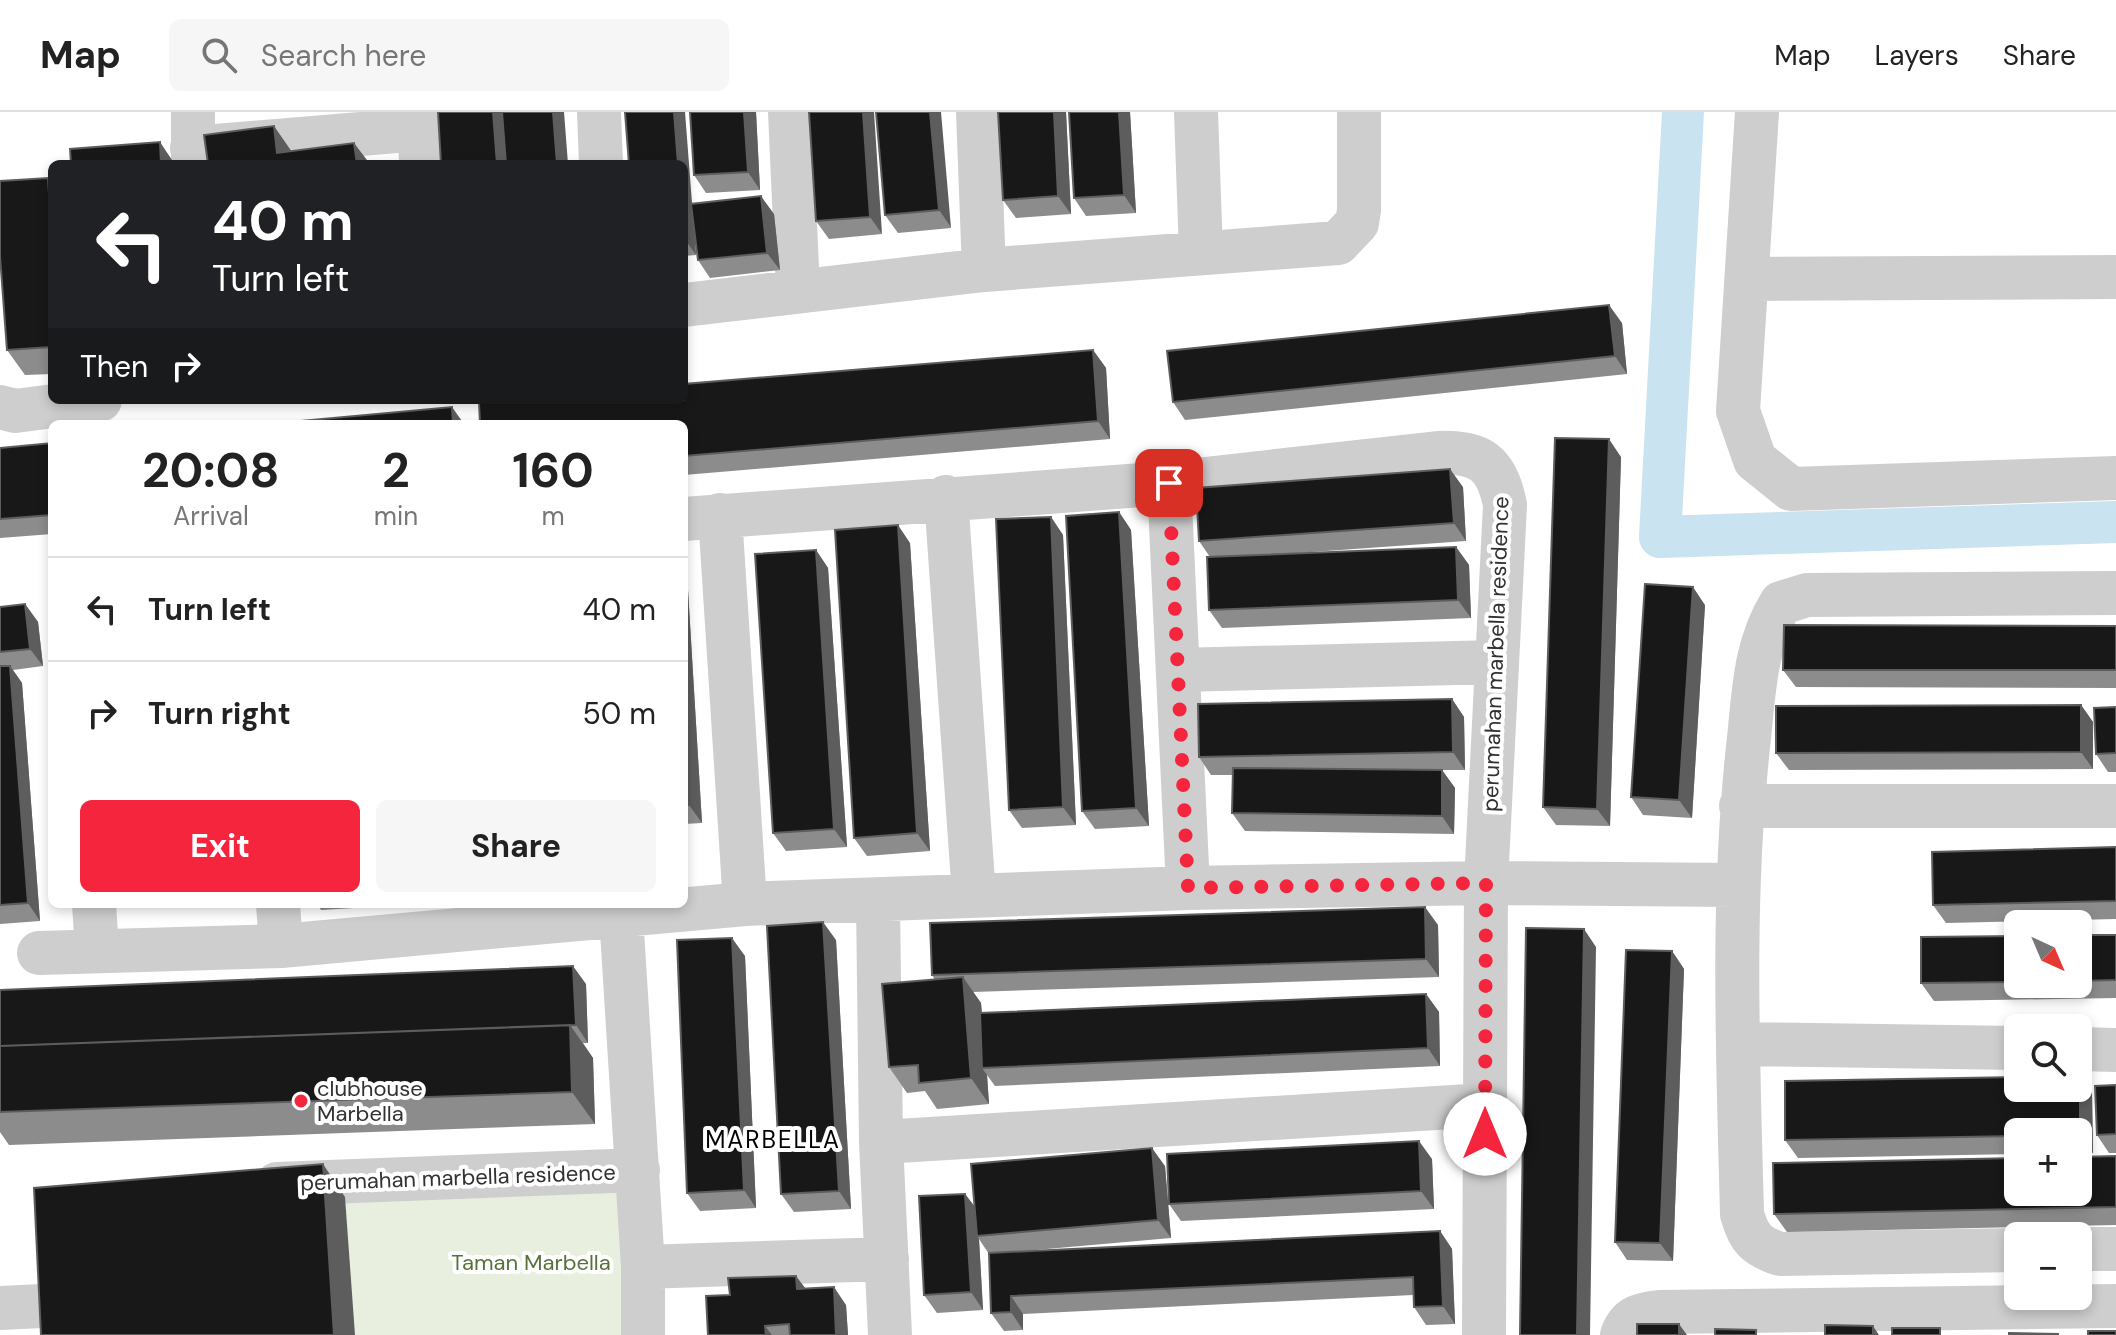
<!DOCTYPE html>
<meta charset="utf-8">
<style>
body{margin:0;font-family:"DM Sans",sans-serif;background:#f6f6f6;color:#222;height:100vh;display:flex;flex-direction:column;font-size:30px;white-space:nowrap}
*{box-sizing:border-box;margin:0}
p{font-size:26px;color:#767676}
.icon{flex:none;width:44px;height:44px;fill:none;stroke:currentColor;stroke-width:2;stroke-linecap:round;stroke-linejoin:round}
.map{position:relative;flex:1;overflow:hidden}
.side{position:absolute;left:48px;top:308px;width:640px;height:488px;display:flex;flex-direction:column;background:#fff;border-radius:12px;box-shadow:0 4px 12px #0003}
.side>*{flex:none}
.guide{position:absolute;left:48px;top:48px;width:640px;height:244px;border-radius:12px;box-shadow:0 4px 12px #0003;background:#202124;color:#fff;overflow:hidden}
.needle{width:52px;rotate:136deg}
.tools{position:absolute;left:2004px;top:798px;display:grid;gap:16px}
.tools a{display:grid;place-items:center;width:88px;height:88px;border-radius:12px;background:#fff;box-shadow:0 4px 12px #0003;font-size:40px}
.pin{position:absolute;display:grid;place-items:center;width:68px;height:68px;color:#fff;margin:-34px;border-radius:16px;box-shadow:0 4px 12px #0006}
.me{position:absolute;width:88px;margin:-44px;rotate:0deg;stroke-linejoin:round;filter:drop-shadow(0 0 6px #0008)}
.turn{display:flex;align-items:center;gap:28px;height:168px;padding:0 32px;font-size:36px}
.turn .icon{width:104px;height:104px;stroke-width:2.5}
.turn b{display:block;font-size:56px;line-height:68px}
.then{display:flex;align-items:center;height:76px;padding:0 32px;background:#0003;gap:16px;font-size:30px}
.eta{display:flex;justify-content:space-evenly;align-items:center;height:136px;text-align:center}
.eta b{font-size:48px;font-weight:700;line-height:56px}
.button{display:flex;gap:16px;margin-top:auto;padding:16px 32px}
.button a{flex:1;height:92px;border-radius:12px;background:#f6253e;color:#fff;font-size:32px;font-weight:700;line-height:92px;text-align:center}
.button a+a{background:#f6f6f6;color:#222}
ul{padding:0;list-style:none}
li{display:flex;align-items:center;gap:24px;height:104px;padding:0 32px;border-top:2px solid #e0e0e0}
li div{flex:1}
li b{display:block;font-size:30px}
li em{font-style:normal}
header{display:flex;align-items:center;gap:48px;box-sizing:border-box;height:112px;padding:0 40px;background:#fff;border-bottom:2px solid #e0e0e0}
header strong{font-size:38px}
nav{display:flex;gap:44px;margin-inline-start:auto;font-size:28px}
.search{width:560px;height:72px;background:#f6f6f6;display:flex;align-items:center;gap:20px;box-sizing:border-box;padding:0 28px;border-radius:12px;color:#767676;font-size:30px}
.map>svg:first-child{display:block}
.green{fill:#e8efde}
.lines{fill:none;stroke-linecap:round;stroke-linejoin:round}
.canal{stroke:#c9e3f0;stroke-width:42}
.street{stroke:#cecece;stroke-width:44}
.wall{fill:#8c8c8c}
.shaded-wall{fill:#5d5d5d}
.building{fill:#181818;stroke:#5d5d5d;stroke-width:2}
.route{stroke:#f6253e;stroke-width:14;stroke-dasharray:0 25.2}
.poi-dot{fill:#f6253e;stroke:#fff;stroke-width:3}
.labels{text-anchor:middle;stroke-width:8;stroke-linejoin:round;paint-order:stroke}
.street-label{font-size:22px;fill:#313131;stroke:#fff}
.poi-label{font-size:22px;fill:#313131;stroke:#fff;text-anchor:start}
.park-label{font-size:22px;fill:#567239;stroke:#fff}
.neighbourhood-label{font-size:24px;letter-spacing:2px;fill:#000;stroke:#fff}
</style>
<header>
<strong>Map</strong>
<div class="search"><svg class="icon" aria-label="search" viewBox="0 0 24 24"><circle cx="10" cy="10" r="6"/><path d="M15 15l6 6"/></svg>Search here</div>
<nav><a>Map</a><a>Layers</a><a>Share</a></nav>
</header>
<div class="map">
<svg width="2116" height="1223" viewBox="0 0 2116 1223">
<rect width="100%" height="100%" fill="#fff"/>
<path class="green" d="M623,1072L625,1223H354L345,1085Z"/>
<g class="lines">
<path class="canal" d="M1683,0L1660,425L2116,410"/>
<path class="street" d="M193,0V52
M419,0L421,52
M599,0L601,52
M790,0L798,178
M978,0L984,158
M1196,0L1201,141
M1757,0L1738,299L1755,348L1791,377L2116,366
M192,36L420,17
M1748,167L2116,165
M684,193L984,158L1338,131L1357,111L1359,98V0
M0,295L15,299L100,288
M1169,371L1188,776
M946,385L974,784
M720,403L745,792
M684,407L1169,371L1438,341C1480,339 1497,351 1505,393L1486,771L1484,1223
M1178,558L1495,550
M1741,694H2116
M878,788L881,1030L890,1223
M94,792L97,838
M278,792L281,834
M621,803L643,1155V1223
M39,841L281,834L745,792L1188,776L1486,771L1738,773
M1738,932L2018,936
M2078,937L2116,938
M881,1030L1485,993
M277,1072L638,1058
M2078,1137H2116
M2018,1138L1780,1142C1756,1134 1749,1127 1742,1102C1738,944 1731,784 1749,626C1754,578 1755,533 1781,491L1807,483L2116,481
M643,1155L887,1147
M0,1196L42,1194
M1622,1223C1629,1204 1641,1202 1659,1200L2116,1194"/>
</g>
<path class="wall" d="M756,0L760,78L706,81L694,63Z
M809,0L882,122L829,127L816,109Z
M876,0L951,116L898,121L885,103Z
M998,0H1066L1071,102L1016,106L1003,88Z
M1069,0H1130L1136,101L1086,104L1074,86Z
M684,52L692,92L774,102L780,158L710,166L698,148L693,104L696,143L684,144Z
M52,72V262L25,263L7,238Z
M1622,211L1627,262L1185,308L1173,290Z
M1093,238L1106,256L1110,327L684,363V312Z
M52,331V422L0,426V336Z
M1621,345L1610,714L1556,713L1543,695Z
M1463,375L1466,429L1284,442L1456,435L1469,453L1471,506L1222,516L1209,498L1210,445L1199,429Z
M1119,400L1131,418L1149,714L1095,717L1082,699Z
M1051,405L1063,423L1076,713L1022,716L1009,698Z
M910,431L930,739L867,744L854,726Z
M816,438L828,456L847,735L786,739L773,721Z
M684,443L686,445L702,711L684,712Z
M25,492L38,510L43,554L13,558L22,571L40,809L0,812V495Z
M1705,493L1692,706L1643,703L1631,685Z
M2116,514V576L1796,575L1783,558Z
M1452,587L1464,605L1465,658H1436H1442L1455,676L1454,722L1245,719L1232,701L1233,663H1211L1199,645Z
M2081,593L2093,610V657L1789,658L1776,641Z
M2116,595V660H2108L2096,642Z
M2116,735V807L1946,811L1933,793Z
M317,792H387V794L321,798Z
M1438,813L1439,865L973,880L981,891L982,901L1426,882L1439,900L1440,954L995,974L987,963L989,992L937,997L925,979L907,981L889,955L935,868L932,863Z
M2078,823H2116V886L1934,889L1921,871L2018,824V872H2078Z
M836,828L851,1097L794,1100L781,1082Z
M1672,839L1684,857L1673,1149L1627,1148L1615,1130Z
M745,844L756,1096L700,1099L687,1081Z
M586,872L588,931H583L593,946L595,1012L9,1033L0,1020V878Z
M2116,973V1041H2109L2097,1023Z
M2092,981L2093,1041H2078V1020H2018V1042L1798,1046L1785,1028Z
M2116,1044V1113L1787,1120L1774,1102Z
M1432,1047L1434,1097L1181,1109L1169,1092Z
M1165,1054L1171,1126L1024,1139L1440,1119L1452,1137L1455,1212L1426,1213L1414,1195L1413,1183L1023,1202V1218L1004,1219L991,1201L989,1142L979,1127L983,1198L937,1201L924,1183L965,1082L975,1095Z
M846,1193L848,1223H708Z"/>
<path class="shaded-wall" d="M493,0H505L508,52H497Z
M553,0H564L568,52H557Z
M674,0H685L696,143L684,126V52H678Z
M744,0H756L760,78L748,60Z
M863,0H874L882,122L870,105Z
M930,0H941L951,116L939,98Z
M1054,0H1066L1071,102L1058,84Z
M1119,0H1130L1136,101L1124,83Z
M274,14L292,40L277,41Z
M160,30L172,48V52H161Z
M354,31L370,52H357Z
M48,66L52,72V131Z
M761,84L774,102L780,158L767,141Z
M1609,193L1622,211L1627,262L1615,244Z
M1093,238L1106,256L1110,327L1098,309Z
M452,295L464,312H453Z
M1609,327L1621,345L1610,714L1597,697Z
M1450,357L1463,375L1466,429L1454,411Z
M1119,400L1131,418L1149,714L1136,696Z
M1051,405L1063,423L1076,713L1063,695Z
M898,413L910,431L930,739L917,721Z
M1456,435L1469,453L1471,506L1458,488Z
M816,438L828,456L847,735L834,717Z
M684,443L686,445L702,711L689,693L684,608Z
M1693,475L1705,493L1692,706L1679,688Z
M25,492L38,510L43,554L30,537Z
M10,554L22,571L40,809L28,791Z
M1452,587L1464,605L1465,658L1453,640Z
M2081,593L2093,610V657L2081,640Z
M1442,658L1455,676L1454,722L1442,704Z
M1425,795L1438,813L1439,865L1426,847Z
M823,810L836,828L851,1097L839,1079Z
M1584,817L1596,835L1590,1223H1577Z
M732,826L745,844L756,1096L744,1078Z
M1672,839L1684,857L1673,1149L1660,1131Z
M573,854L586,872L588,931L576,913Z
M963,865L981,891L986,956H982L987,963L989,992L971,966Z
M1426,882L1439,900L1440,954L1428,936Z
M570,913L593,946L595,1012L572,980Z
M2080,964L2092,981L2093,1041L2080,1023Z
M1419,1029L1432,1047L1434,1097L1421,1079Z
M1152,1036L1165,1054L1171,1126L1158,1108Z
M323,1052L345,1085L355,1223H334Z
M965,1082L978,1099L977,1124L979,1127L983,1198L971,1180Z
M1440,1119L1452,1137L1455,1212L1443,1194Z
M796,1164L809,1181L797,1177Z
M834,1175L846,1193L848,1223H836Z
M1011,1184L1023,1202V1218L1011,1200Z
M1679,1212L1687,1223H1679Z
M765,1214L772,1223H766Z
M1873,1214L1879,1223H1873Z"/>
<path class="building" d="M438,0H493L497,52H441Z
M502,0H553L557,52H506Z
M625,0H674L678,52H629Z
M690,0H744L748,60L694,63Z
M809,0H863L870,105L816,109Z
M876,0H930L939,98L885,103Z
M998,0H1054L1058,84L1003,88Z
M1069,0H1119L1124,83L1074,86Z
M274,14L277,41L354,31L357,52H208L204,23Z
M160,30L161,52H71L70,37Z
M48,66L52,131V235L7,238L0,144V69Z
M761,84L767,141L698,148L691,92Z
M1609,193L1615,244L1173,290L1167,239Z
M1093,238L1098,309L684,344V312H480L479,290L498,288H684V272Z
M452,295L453,312H268Z
M1555,326L1609,327L1597,697L1543,695Z
M52,331V403L0,407V336Z
M1450,357L1454,411L1199,429L1196,376Z
M1119,400L1136,696L1082,699L1066,404Z
M1051,405L1063,695L1009,698L996,407Z
M898,413L917,721L854,726L835,418Z
M1456,435L1458,488L1209,498L1207,445Z
M816,438L834,717L773,721L755,442Z
M1645,472L1693,475L1679,688L1631,685Z
M25,492L30,537L0,540V495Z
M1784,513L2116,514V558H1783Z
M0,554H10L28,791L0,793Z
M1452,587L1453,640L1199,645L1198,592Z
M2081,593V640L1776,641V594Z
M2116,595V641L2096,642L2094,596Z
M684,608L689,693H684Z
M1233,656L1442,658V704L1232,701Z
M2116,735V789L1933,793L1932,740Z
M1425,795L1426,847L932,863L930,811Z
M823,810L839,1079L781,1082L767,814Z
M1526,816L1584,817L1577,1223H1520Z
M2078,823H2116V868L2078,869Z
M2018,824V870L1921,871V825Z
M732,826L744,1078L687,1081L677,828Z
M1626,838L1672,839L1660,1131L1615,1130Z
M573,854L576,913L0,934V878Z
M963,865L971,966L919,971L918,953L889,955L882,872Z
M1426,882L1428,936L982,956L980,901Z
M570,913L572,980L0,1000V934Z
M2078,964H2080V1023H2078V1020H2018V1024L1785,1028V969L2018,965V976H2078Z
M2116,973V1022L2097,1023L2095,974Z
M1419,1029L1421,1079L1169,1092L1167,1042Z
M1152,1036L1158,1108L977,1124L971,1052Z
M2116,1044V1095L1774,1102L1773,1051L2018,1046V1080H2078V1045Z
M323,1052L334,1223H41L34,1076Z
M965,1082L971,1180L924,1183L919,1084Z
M1440,1119L1443,1194L1414,1195L1413,1165L1011,1184V1200L991,1201L989,1141Z
M796,1164L797,1177L834,1175L836,1223H790L789,1212L765,1214L766,1223H708L706,1184L730,1183L728,1166Z
M1637,1212H1679V1223H1637Z
M1825,1213L1873,1214V1223H1825Z
M1892,1216H1940V1223H1892Z
M1715,1217L1756,1218V1223H1715Z
M2088,1219H2116V1223H2088Z
M2009,1221L2058,1222V1223H2009Z"/>
<g class="lines">
<path class="route" d="M1169,371L1188,776L1486,771L1485,1022"/>
</g>
<circle class="poi-dot" cx="301" cy="989" r="8"/>
<g class="labels">
<g class="street-label">
<text transform="translate(1495 542) rotate(-88)" y="8">perumahan marbella residence</text>
<text transform="translate(458 1065) rotate(-2)" y="8">perumahan marbella residence</text>
</g>
<g class="poi-label">
<text x="317" y="984">clubhouse<tspan x="317" dy="25">Marbella</tspan></text>
</g>
<g class="park-label">
<text x="531" y="1158">Taman Marbella</text>
</g>
<g class="neighbourhood-label">
<text x="773" y="1036">MARBELLA</text>
</g>
</g>
</svg>
<div class="tools">
<a><svg class="needle" viewBox="-14 -14 28 28"><path d="M0-13l5 13h-10z" fill="#e53935"/><path d="M0 13l5-13h-10z" fill="#767676"/></svg></a>
<a><svg class="icon" aria-label="search" viewBox="0 0 24 24"><circle cx="10" cy="10" r="6"/><path d="M15 15l6 6"/></svg></a>
<a>+</a>
<a>−</a>
</div>
<div class="pin" style="left:1169px;top:371px;background:#d93025"><svg class="icon" aria-label="arrive" viewBox="0 0 24 24"><path d="M6 21V4h12l-3 4 3 4H6"/></svg></div>
<svg class="me" style="left:1485px;top:1022px" viewBox="-20 -20 40 40"><circle r="19" fill="#fff"/><path d="M0-13L10 11 0 6-10 11z" fill="#f6253e"/></svg>
<div class="guide">
<div class="turn"><svg class="icon" aria-label="left" viewBox="0 0 24 24"><path d="M17 20v-9H6M10 6l-5 5 5 5"/></svg><div><b>40 m</b>Turn left</div></div>
<div class="then">Then<svg class="icon" aria-label="right" viewBox="0 0 24 24"><path d="M7 20v-9h11M14 6l5 5-5 5"/></svg></div>
</div>
<section class="side">
<div class="eta">
<div><b>20:08</b><p>Arrival</p></div>
<div><b>2</b><p>min</p></div>
<div><b>160</b><p>m</p></div>
</div>
<ul>
<li><svg class="icon" aria-label="left" viewBox="0 0 24 24"><path d="M17 20v-9H6M10 6l-5 5 5 5"/></svg><div><b>Turn left</b></div><em>40 m</em></li>
<li><svg class="icon" aria-label="right" viewBox="0 0 24 24"><path d="M7 20v-9h11M14 6l5 5-5 5"/></svg><div><b>Turn right</b></div><em>50 m</em></li>
</ul>
<div class="button"><a>Exit</a><a>Share</a></div>
</section>
</div>
